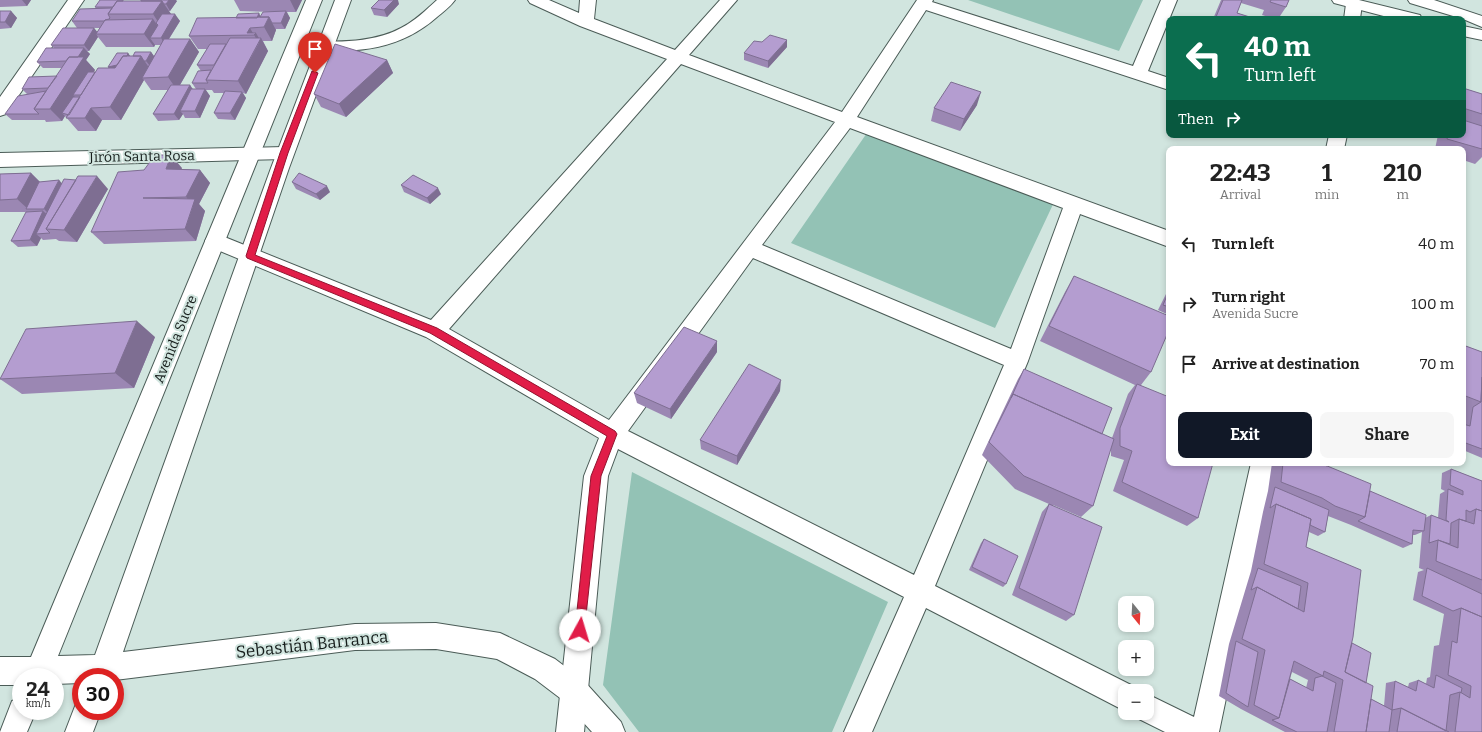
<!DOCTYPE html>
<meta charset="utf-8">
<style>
body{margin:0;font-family:Bitter,serif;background:#f6f6f6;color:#222;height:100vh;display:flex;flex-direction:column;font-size:15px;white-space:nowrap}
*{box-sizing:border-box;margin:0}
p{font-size:13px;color:#767676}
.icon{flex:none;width:22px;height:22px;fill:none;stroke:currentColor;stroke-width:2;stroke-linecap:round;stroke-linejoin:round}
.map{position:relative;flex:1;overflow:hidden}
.details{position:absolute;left:1166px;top:146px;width:300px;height:320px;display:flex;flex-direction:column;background:#fff;border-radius:8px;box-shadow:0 2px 6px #0003}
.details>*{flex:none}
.guide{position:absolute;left:1166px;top:16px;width:300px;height:122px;border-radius:8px;box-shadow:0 2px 6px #0003;background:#0b6e4f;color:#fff;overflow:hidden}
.needle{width:26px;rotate:162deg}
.fabs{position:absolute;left:1118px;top:596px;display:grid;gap:8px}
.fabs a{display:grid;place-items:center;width:36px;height:36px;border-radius:8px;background:#fff;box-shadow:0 2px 6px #0003;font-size:20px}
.speed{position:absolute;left:12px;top:668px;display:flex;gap:8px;font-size:20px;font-weight:700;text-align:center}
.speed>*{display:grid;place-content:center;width:52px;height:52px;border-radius:50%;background:#fff;box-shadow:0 2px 6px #0003;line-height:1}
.speed small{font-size:10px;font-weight:400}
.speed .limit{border:6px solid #d22;background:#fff;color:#111}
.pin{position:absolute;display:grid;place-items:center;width:34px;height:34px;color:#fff;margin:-41px -17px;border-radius:50% 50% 50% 0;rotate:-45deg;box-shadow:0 0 4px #0007}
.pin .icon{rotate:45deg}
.me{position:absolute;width:44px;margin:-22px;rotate:6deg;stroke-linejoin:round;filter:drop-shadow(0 0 3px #0008)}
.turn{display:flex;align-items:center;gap:14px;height:84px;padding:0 12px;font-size:18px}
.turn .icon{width:52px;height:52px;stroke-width:2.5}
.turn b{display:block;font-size:28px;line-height:34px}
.then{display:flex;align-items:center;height:38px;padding:0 12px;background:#0003;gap:8px;font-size:15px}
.eta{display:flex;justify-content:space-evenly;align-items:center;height:68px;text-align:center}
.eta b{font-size:24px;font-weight:700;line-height:28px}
.action{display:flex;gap:8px;margin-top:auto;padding:8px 12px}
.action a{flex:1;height:46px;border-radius:8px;background:#111827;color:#fff;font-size:16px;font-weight:700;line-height:46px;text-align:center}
.action a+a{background:#f6f6f6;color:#222}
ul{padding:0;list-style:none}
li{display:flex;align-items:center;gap:12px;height:60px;padding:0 12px}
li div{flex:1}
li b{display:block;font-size:15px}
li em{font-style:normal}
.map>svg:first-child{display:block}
.green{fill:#93c2b5}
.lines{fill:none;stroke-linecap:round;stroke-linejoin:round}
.street-casing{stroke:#4b5c57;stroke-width:2}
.secondary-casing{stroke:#4b5c57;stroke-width:2}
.street{fill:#fff;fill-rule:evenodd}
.secondary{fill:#fff;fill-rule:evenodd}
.wall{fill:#9b87b3;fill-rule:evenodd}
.shaded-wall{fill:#7e6e92}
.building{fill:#b49dd0;stroke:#7e6e92}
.route{fill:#e11d48;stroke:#92132f}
.labels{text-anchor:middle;stroke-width:4;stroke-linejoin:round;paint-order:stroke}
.street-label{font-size:14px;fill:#161d1b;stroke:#d1e5df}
.near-street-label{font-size:17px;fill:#161d1b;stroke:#d1e5df}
</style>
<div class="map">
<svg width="1482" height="732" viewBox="0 0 1482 732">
<rect width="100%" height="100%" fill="#d1e5df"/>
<path class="green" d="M968,0H1143L1119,51Z
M869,130L1056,198L995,328L791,243Z
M632,472L888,602L832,732H639L603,685Z"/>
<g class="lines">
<defs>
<path id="street" d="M68,0H84L6,114L0,116V97Z
M437,0H455C450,7 443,12 437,17C394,55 349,51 295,52L289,51L287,47L289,43L295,42C329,41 370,45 401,28C415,21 426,10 437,0Z
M528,0H549L579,13L580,0H596L594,19L675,50L720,0H737L689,55L842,112L917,0H933L932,2L1133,66L1161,0H1177L1148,71L1169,78V90L926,10L857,117L1169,231V247L1080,214L1028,361L935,586L1135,687L1136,691H1125V711L926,608L872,732H844L904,597L618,449L608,476L584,732H556L584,476L599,438L426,337L208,246L205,241L208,236L215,233L222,236L431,320L667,59L580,26L530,3ZM681,64L835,122L609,420L449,329ZM850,128L1063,208L1011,349L762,245ZM753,258L1004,365L914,575L628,431Z
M1357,0L1362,4L1360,19H1344L1346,4L1348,1Z
M1408,0H1434L1482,16V27L1463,19L1410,3Z
M1329,135H1347L1344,149H1326Z
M284,147L290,148L293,153L290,158L284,159L0,167V153Z
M1251,463H1275L1219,732H1165L1137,718L1135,713H1147V694L1194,717Z"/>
<path id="secondary" d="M306,0H322L58,656L95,655L271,168L335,0H351L289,168L123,652L355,624L436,623L500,633L555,659L584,681L621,722L625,732H592L564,701L535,679L497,659L436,649L355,650L115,680V677H81V683L55,684V677H21V685H0V657H31Z
M1332,0H1359L1420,15L1422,19H1395L1334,3Z
M1463,26L1482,30V40L1463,36Z
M21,697V711H36L27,732H0L12,701Z
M81,700V711H101L93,732H65L77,701Z"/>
</defs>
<use href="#street" class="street-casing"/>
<use href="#secondary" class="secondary-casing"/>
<use href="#street" class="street"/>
<use href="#secondary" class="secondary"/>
</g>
<path class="wall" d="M0,0H31L27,6L0,7Z
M234,0H302L296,12H287L290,18L285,29H276V30L272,41H263L268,51L246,94L243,93L246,98L235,120L218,119L214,113L224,93H214L212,90H206L210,96L200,118H185L183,114L179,120L158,121L153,114L168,90H151L144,80L121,120H102L96,131H78L65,116L62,121L46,122L45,120H12L5,114L27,94L22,89L57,76L62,68H43L37,62L54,48L51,45L77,28L72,21L96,8L95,7L128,1H177L170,11H169L171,14L180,21L169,39H190L199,52L180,85H190L193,89H196L192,83L201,71L197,65L207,49H198L189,36L236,18L259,13L260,16L275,12L240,11ZM94,28H100L97,32ZM98,37L106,47H154L155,45H161L154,56L151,52L133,56H130L128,53L108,67L109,68L95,72H93L95,70L86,60L90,54L87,51H89Z
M1221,0H1289L1286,7L1278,19H1275L1262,15L1264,10L1241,3L1237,13L1256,19H1213Z
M399,4L387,17L374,15L371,8Z
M0,11H11L17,18L11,28L0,29Z
M787,47L768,68L744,60V53Z
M387,60L393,73L346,117L321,107L314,94Z
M1463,88L1482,94V157L1475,164L1463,160V149H1435L1438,135H1463Z
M977,105L960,131L931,121L934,108Z
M182,168L181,169L200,170L210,183L199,204L205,211L196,241L104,244L91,232L144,170Z
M31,173L40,182L59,180L62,184L108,189L77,242L59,241L56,239L43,240L41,238L37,246L18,247L11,241L29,212H0V174Z
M292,182L330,192L320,200L296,189Z
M401,185L441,194L430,204L404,192Z
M1074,276L1151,372L1141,385L1198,518L1187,526L1113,491L1124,460L1111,456V447L1093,506L1081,517L1053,505L1074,615L1066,621L1012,595L1042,512L1049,504L1015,489L982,455L1018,379L1024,369L1102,434L1112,438L1128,394L1135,385L1040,341L1065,292Z
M1169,289V315L1158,310L1167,292Z
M155,337L134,388L22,394L0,379Z
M1463,345L1482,352V458L1463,450V422L1465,412L1463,411Z
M717,352L671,419L637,403L634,393Z
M780,391L737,465L701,449L700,440Z
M1272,463H1327V466L1370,491L1425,518L1431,515L1438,518L1440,494L1445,491L1441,489L1442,473L1451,469L1482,481V732H1285L1241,709L1219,696L1229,644L1251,571L1263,512L1268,491ZM1328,516L1351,525L1403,548L1412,544L1413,535H1415L1422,532L1419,568L1424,570L1418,572L1413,600L1444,614L1439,645L1434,646L1430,677L1427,678L1426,684L1418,680L1409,683L1408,687L1395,681L1386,683L1384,706L1371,699L1366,683L1352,643L1306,547L1309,532L1318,536L1325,532ZM1292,672L1308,680L1306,688L1290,679Z
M984,539L1006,584L1003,587L969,570L981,543Z"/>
<path class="shaded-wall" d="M22,0H31L27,6Z
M169,0H176L177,1L170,11L166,4Z
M290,0H302L296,12Z
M394,0H398L399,4L387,17L384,10Z
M162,1L171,14L162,28L153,14Z
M11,11L17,18L11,28L5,22Z
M286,11L290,18L285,29L281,23Z
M259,13L262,20L255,21Z
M175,14L180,21L165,45L161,38Z
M269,17L276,30L272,41L264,27Z
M153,19L162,32L150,38L155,45L154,47L144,34Z
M94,28L99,34H96L98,37L89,51L84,45Z
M250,28L254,35L256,33L260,40L261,38L268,51L246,94L238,81L259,43L254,35L247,33Z
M190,39L199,52L177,90L168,77Z
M787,40V47L768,68V61Z
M84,48L90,54L86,60L95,70L79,95H73L76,98L62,113L65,116L62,121L50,109L75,61Z
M151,52L156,59L151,67L146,61Z
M128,53L133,60L113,74L108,67Z
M141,56L150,69L142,78L144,80L121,120L110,107Z
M387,60L393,73L346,117L339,104Z
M190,85L194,92L180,111L183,114L179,120L174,114Z
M205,89L210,96L200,118L195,111Z
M242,92L246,98L235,120L230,113Z
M981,92L977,105L960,131L964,119Z
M91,108L102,120L96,131L85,118Z
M171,155L182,168L176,181L166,169Z
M200,170L210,183L199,204L205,211L196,241L185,229L193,206L186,197Z
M31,173L44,186L28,209L17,199Z
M97,176L108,189L77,242L64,230Z
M59,180L65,187L50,215L44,209Z
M327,186L330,192L320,200L316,194Z
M438,188L441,194L430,204L427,198Z
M43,211L50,217L36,234L41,238L37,246L30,240Z
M137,321L155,337L134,388L115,373Z
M717,341V352L671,419L670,409Z
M781,380L780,391L737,465V456Z"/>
<path class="building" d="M100,0H123V1H117L113,7H95Z
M141,0H169L166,4H164L162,1H141Z
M379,0H394L384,10L371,8Z
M1223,0H1242L1237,13L1256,19H1238L1236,18V19H1223L1216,17Z
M1271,0H1289L1286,7L1270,2Z
M117,1H162L153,14H108Z
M112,8L108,14L110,18L109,19L105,20L104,21H72L80,9Z
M0,11H11L5,22H0Z
M286,11L281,23H272L269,17H260L263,12Z
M259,13L257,18H236L238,14Z
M162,14H175L161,38H150L158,25L156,23Z
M269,17L264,27L250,28L247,33H256L254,35L189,36L197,18Z
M153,19L144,34H96L105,20Z
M63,28H94L84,45H51Z
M770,35L787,40L768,61L744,53L754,41L762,42Z
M230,38H261L238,81L206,80Z
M164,39H190L168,77L142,78Z
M210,44H226L214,65H197Z
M335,44L387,60L339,104L314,94Z
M46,48H84L78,57H69L66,61L37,62Z
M135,52H151L146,61H144L141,56H133Z
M117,53H128L127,56H123L117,65L108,67Z
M123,56H141L110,107L91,108L85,118H66L98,68H115Z
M69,57H84L50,109H34Z
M211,70L206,80L208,83H192L198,71Z
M88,72H95L81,95H73Z
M57,76L48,88L22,89L29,77Z
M951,82L981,92L964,119L934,108Z
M171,85H190L174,114H153Z
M1463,88L1482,94V114L1463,108Z
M191,89H205L195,111H180Z
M46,91L34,109L39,114H5L18,96Z
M225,91L242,92L230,113H214Z
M73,97H80L69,115L62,113Z
M1463,120L1482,126V149L1447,139L1448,135H1463Z
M155,155H171L166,169L200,170L186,197L143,198L195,199L185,229L91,232L118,172L144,170Z
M31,173L17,199L0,200V174Z
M299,173L327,186L316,194L292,182Z
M413,175L438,188L427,198L401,185Z
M78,176H97L64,230L46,229Z
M64,179L76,180L46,229L50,233L36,234Z
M59,180L44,209H26L39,182Z
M43,211L30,240L11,241L26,212Z
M1074,276L1169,316V330L1151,372L1049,326Z
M1463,282H1464L1463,304Z
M1169,291V307L1163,305Z
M137,321L115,373L0,379L26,329Z
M684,327L717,341L670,409L634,393Z
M1463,345L1482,352V377L1481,402L1463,395Z
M749,364L781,380L737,456L700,440Z
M1024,369L1112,408L1102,434L1013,394L1011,398Z
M1482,377V449L1463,442V424L1470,426L1473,407L1481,402Z
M1137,384L1169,397V463H1213L1198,518L1122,482L1132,451L1120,446V428Z
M1013,394L1114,439L1093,506L1024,476L989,442Z
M1283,463H1320L1371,484L1365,517L1335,506L1322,498L1281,482Z
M1320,463H1327V466Z
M1451,469L1482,481V511L1476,509L1470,512L1466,510V521L1459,519L1451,523L1450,544L1438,540L1429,543L1431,515L1449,522L1446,520L1448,489L1463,495V491L1450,485Z
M1275,487L1329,510L1325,532L1310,525L1311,519L1276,504L1270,508Z
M1370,491L1426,515L1424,531L1413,530L1412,544L1358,521L1365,517Z
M1049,504L1102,527L1074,615L1019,588Z
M1276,504L1311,519L1306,547L1361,570L1353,637L1345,672L1373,686L1366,732H1334L1343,680L1324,671L1323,676L1294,661L1279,718L1254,705L1265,650L1242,639L1257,587L1304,612L1308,583L1264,564Z
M1476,509L1482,511V580L1436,561L1438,540L1458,548L1459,519L1474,524Z
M984,539L1018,556L1006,584L972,567Z
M1258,568L1301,586L1298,609L1257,587L1251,590Z
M1427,568L1482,594V617L1461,608L1453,611L1422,596Z
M1461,608L1482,617V732H1455L1460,692L1470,698L1471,686L1448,675L1452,641L1457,643Z
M1236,641L1258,652L1248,707L1226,693Z
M1352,643L1371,653L1366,683L1345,672Z
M1436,675L1462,688L1461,693L1460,692L1450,695L1446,731L1401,708L1392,710L1395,681L1416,691L1418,680L1434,688Z
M1322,676L1336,683L1327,732H1297L1272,720L1279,718L1290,679L1313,691L1315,678Z
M1371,699L1392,710L1389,732H1366Z
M1401,708L1449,732H1397Z"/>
<path class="route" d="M312,71L318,73L288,153L255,255L437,328L615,431L617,434L601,476L584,634L580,635L576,634L575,630L591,476L607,436L430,333L247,258L246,256L280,153Z"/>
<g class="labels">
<g class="street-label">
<text transform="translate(142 156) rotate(-1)" y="5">Jirón Santa Rosa</text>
<text transform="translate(175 339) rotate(-68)" y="5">Avenida Sucre</text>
</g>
<g class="near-street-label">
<text transform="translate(312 644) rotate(-6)" y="6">Sebastián Barranca</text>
</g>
</g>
</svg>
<div class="fabs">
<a><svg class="needle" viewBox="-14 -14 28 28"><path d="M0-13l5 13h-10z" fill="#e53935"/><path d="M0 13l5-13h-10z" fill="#767676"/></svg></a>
<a>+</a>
<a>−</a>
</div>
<div class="speed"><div>24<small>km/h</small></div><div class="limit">30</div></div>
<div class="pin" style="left:315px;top:73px;background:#d93025"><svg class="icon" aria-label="arrive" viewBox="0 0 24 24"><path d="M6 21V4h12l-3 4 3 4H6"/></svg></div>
<svg class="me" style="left:580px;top:630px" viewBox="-20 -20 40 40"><circle r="19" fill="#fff"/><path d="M0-13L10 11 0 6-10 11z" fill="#e11d48"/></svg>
<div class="guide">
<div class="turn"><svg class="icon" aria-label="left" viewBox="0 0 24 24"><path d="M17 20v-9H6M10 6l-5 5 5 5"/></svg><div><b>40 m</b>Turn left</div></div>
<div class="then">Then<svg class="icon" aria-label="right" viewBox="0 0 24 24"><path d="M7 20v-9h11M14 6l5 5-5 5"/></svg></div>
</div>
<section class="details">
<div class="eta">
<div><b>22:43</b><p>Arrival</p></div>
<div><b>1</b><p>min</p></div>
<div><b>210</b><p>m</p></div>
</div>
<ul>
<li><svg class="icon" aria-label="left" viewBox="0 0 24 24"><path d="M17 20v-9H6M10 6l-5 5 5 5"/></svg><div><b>Turn left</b></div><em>40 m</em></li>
<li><svg class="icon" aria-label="right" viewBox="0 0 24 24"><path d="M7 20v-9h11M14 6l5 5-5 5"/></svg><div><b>Turn right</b><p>Avenida Sucre</p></div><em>100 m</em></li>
<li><svg class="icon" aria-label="arrive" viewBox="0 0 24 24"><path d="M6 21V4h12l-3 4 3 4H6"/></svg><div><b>Arrive at destination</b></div><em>70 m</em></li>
</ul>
<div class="action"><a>Exit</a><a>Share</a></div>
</section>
</div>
